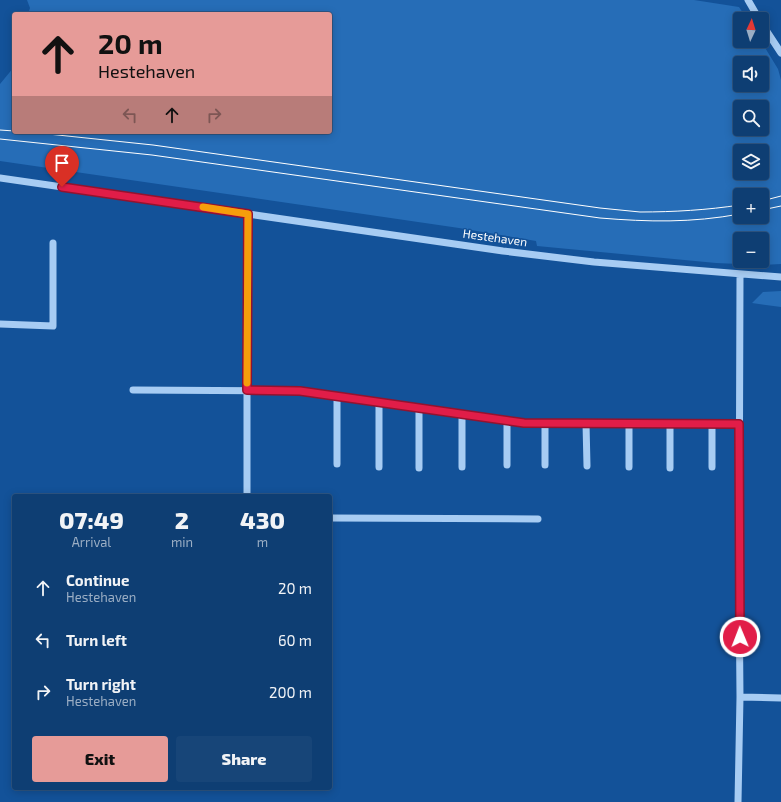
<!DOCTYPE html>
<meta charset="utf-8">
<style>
body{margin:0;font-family:"Exo 2",sans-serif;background:#174578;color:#f1f3f6;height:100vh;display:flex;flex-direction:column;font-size:15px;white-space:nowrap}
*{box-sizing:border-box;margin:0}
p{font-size:13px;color:#9baec4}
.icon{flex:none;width:22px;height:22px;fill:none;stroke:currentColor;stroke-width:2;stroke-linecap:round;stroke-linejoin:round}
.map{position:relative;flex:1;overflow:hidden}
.side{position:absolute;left:12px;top:494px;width:320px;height:296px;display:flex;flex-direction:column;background:#0e3e73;border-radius:4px;box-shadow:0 2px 10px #0003,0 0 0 1px #2e5785}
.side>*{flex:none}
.guide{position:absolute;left:12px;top:12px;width:320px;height:122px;border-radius:4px;box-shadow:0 2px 10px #0003,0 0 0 1px #2e5785;background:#e69b98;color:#111;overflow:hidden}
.needle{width:26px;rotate:4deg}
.controls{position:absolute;left:733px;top:12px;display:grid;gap:8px}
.controls a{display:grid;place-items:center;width:36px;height:36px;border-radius:4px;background:#0e3e73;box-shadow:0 2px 10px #0003,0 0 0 1px #2e5785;font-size:20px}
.pin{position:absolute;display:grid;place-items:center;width:34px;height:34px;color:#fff;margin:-41px -17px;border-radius:50% 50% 50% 0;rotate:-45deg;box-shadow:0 0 4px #0007}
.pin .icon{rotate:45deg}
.me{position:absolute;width:44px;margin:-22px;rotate:359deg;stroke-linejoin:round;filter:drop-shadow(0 0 3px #0008)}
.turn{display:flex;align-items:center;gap:14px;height:84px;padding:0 20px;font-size:18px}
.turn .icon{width:52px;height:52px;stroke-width:2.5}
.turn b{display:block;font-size:28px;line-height:34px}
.lanes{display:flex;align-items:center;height:38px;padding:0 20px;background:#0003;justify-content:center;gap:20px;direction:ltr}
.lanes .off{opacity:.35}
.eta{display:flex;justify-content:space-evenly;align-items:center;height:68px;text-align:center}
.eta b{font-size:24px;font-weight:800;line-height:28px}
.cta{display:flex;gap:8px;margin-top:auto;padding:8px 20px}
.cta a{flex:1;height:46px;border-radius:4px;background:#e69b98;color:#111;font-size:16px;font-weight:800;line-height:46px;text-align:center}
.cta a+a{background:#174578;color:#f1f3f6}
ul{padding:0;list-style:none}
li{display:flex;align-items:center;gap:12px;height:52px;padding:0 20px}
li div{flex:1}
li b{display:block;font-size:15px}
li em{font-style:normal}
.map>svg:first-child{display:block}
.grass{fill:#266db7;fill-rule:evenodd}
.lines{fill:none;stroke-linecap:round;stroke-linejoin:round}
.minor{stroke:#a7ccf3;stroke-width:7}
.tram{stroke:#fff;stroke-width:1}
.route-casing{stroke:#92132f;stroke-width:10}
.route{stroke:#e11d48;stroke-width:7}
.slow{stroke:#f59e0b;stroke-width:7}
.labels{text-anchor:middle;stroke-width:3;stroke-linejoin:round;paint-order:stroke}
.street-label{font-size:12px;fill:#fff;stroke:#135299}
</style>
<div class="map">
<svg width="781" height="802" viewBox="0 0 781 802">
<rect width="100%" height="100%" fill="#135299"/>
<path class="grass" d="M27,0H694L739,7L747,19H740V41H761L778,69L781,80V264L761,265L716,263L537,246L536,241L459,228L0,161V84L14,67V132H330V14H28L30,8ZM740,63H762V85H740ZM740,107H762V129H740ZM740,151H762V173H740ZM740,195H762V217H740ZM740,239H762V261H740Z
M781,291V307L752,303L763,292Z"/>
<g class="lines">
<path class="minor" d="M748,0L759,19
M762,24L781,53
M0,178L503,251L594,262L781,277
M740,275L739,580L740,697L781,698
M0,324L53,326V243
M133,390L300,391L507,421V465
M507,421L524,423L739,424
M586,423L587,466
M670,424V468
M712,424V467
M337,464V396
M545,465V423
M379,467V402
M462,467V414
M629,467V423
M419,468V408
M247,496V214
M330,518L538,519
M738,802L740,697"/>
<path class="tram" d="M0,130L14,131
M29,132L153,145L600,208C613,209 627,211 640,212C674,212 707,210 740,205
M0,139L152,155L600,218C649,222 691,223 740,214
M762,201L781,196
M762,210L781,206"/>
</g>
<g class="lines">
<defs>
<path id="route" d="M62,187L248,214L247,390L300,391L524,423L739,424L740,637"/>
</defs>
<use href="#route" class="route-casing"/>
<use href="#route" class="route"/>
<path class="slow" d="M203,207L248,214L247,383"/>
</g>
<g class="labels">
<g class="street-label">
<text transform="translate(495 238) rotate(8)" y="4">Hestehaven</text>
</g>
</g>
</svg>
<div class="controls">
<a><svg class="needle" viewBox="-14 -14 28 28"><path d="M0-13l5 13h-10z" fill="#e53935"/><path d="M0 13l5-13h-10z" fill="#9baec4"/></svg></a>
<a><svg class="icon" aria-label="sound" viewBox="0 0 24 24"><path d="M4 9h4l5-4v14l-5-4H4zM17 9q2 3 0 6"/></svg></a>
<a><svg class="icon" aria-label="search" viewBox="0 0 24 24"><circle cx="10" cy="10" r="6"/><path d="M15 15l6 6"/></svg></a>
<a><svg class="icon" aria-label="layers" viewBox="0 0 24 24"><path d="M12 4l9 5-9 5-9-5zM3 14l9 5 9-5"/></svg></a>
<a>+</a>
<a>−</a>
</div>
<div class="pin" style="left:62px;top:187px;background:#d93025"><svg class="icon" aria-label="arrive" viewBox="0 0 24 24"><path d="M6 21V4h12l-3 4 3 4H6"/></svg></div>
<svg class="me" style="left:740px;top:637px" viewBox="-20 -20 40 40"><circle r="17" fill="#e11d48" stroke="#fff" stroke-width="3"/><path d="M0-11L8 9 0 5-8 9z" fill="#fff"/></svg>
<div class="guide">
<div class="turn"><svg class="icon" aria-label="ahead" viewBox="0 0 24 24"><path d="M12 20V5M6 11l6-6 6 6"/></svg><div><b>20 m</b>Hestehaven</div></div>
<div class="lanes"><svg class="icon off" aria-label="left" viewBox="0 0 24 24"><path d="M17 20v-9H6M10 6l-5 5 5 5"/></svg><svg class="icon" aria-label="ahead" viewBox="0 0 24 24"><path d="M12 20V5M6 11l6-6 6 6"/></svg><svg class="icon off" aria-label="right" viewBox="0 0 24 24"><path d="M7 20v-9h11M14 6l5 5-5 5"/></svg></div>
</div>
<section class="side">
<div class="eta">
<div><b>07:49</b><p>Arrival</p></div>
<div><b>2</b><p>min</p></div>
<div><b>430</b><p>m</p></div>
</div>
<ul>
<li><svg class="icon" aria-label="ahead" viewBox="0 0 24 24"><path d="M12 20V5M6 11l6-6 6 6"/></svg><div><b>Continue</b><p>Hestehaven</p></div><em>20 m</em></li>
<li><svg class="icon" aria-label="left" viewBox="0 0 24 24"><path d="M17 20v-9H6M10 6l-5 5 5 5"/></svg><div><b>Turn left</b></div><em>60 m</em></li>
<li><svg class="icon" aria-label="right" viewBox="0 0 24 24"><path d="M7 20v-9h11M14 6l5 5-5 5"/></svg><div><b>Turn right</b><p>Hestehaven</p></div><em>200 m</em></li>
</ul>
<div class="cta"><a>Exit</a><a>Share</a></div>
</section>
</div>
